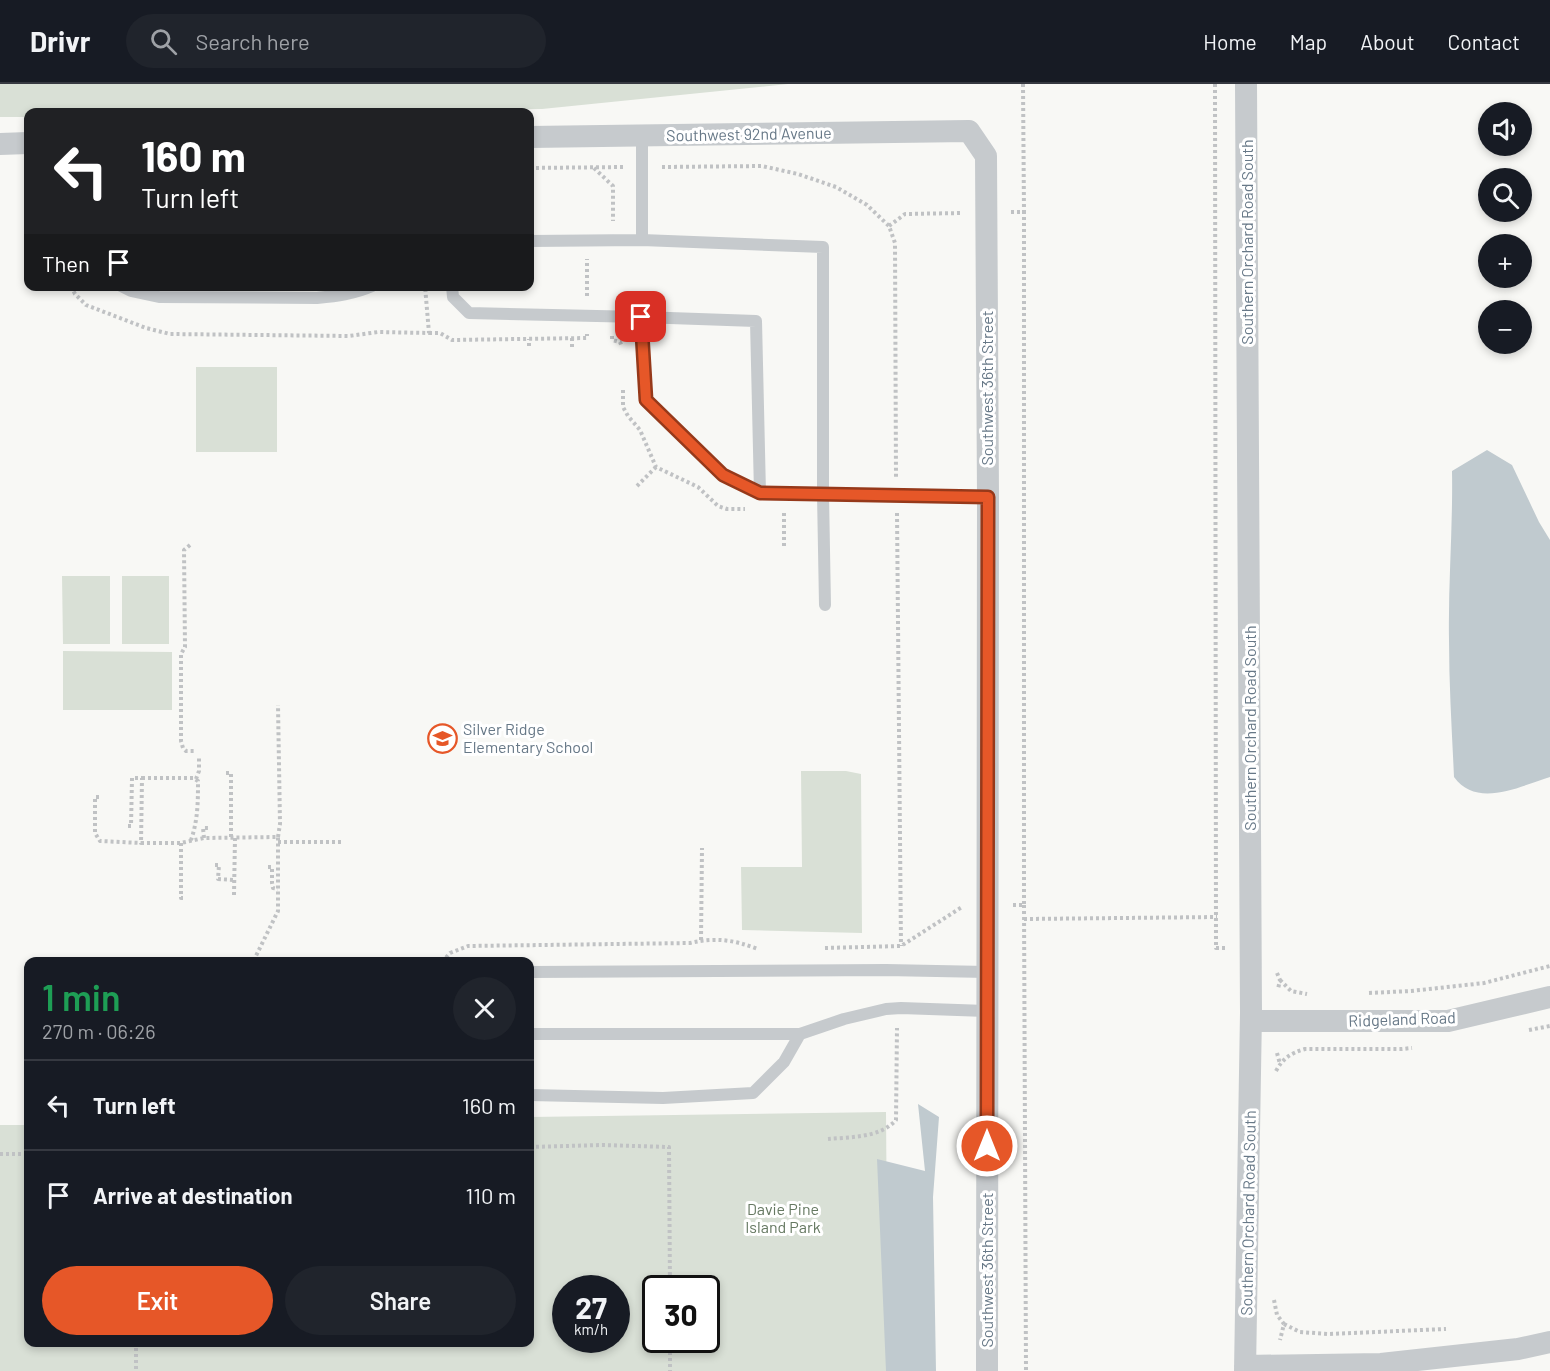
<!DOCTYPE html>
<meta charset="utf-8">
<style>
body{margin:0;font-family:Barlow,sans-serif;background:#20242c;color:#f1f3f6;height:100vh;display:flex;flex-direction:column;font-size:22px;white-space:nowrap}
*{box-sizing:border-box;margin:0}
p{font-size:20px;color:#9ea1a6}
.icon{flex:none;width:33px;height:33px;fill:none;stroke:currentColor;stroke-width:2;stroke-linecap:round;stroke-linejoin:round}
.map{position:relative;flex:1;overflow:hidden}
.side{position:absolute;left:24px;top:873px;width:510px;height:390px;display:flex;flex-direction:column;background:#171b24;border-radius:12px;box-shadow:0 3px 9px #0003}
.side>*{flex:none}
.banner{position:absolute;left:24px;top:24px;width:510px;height:183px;border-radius:12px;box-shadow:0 3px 9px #0003;background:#202124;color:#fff;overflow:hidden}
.buttons{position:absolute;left:1478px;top:18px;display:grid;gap:12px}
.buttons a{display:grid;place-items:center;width:54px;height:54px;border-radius:50%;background:#171b24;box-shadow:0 3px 9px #0003;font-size:30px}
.speed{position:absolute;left:552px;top:1191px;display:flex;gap:12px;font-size:30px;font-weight:700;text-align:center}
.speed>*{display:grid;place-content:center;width:78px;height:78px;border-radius:50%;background:#171b24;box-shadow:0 3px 9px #0003;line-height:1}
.speed small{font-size:15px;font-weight:400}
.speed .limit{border:3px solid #111;border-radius:9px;background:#fff;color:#111}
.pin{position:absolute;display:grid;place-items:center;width:51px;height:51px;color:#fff;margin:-26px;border-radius:12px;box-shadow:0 3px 9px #0006}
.me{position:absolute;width:66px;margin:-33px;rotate:0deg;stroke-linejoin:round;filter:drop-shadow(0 0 4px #0008)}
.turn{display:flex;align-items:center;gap:21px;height:126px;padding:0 18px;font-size:27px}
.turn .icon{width:78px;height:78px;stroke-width:2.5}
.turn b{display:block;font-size:42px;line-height:51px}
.then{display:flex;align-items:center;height:57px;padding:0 18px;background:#0003;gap:12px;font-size:22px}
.round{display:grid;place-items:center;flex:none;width:63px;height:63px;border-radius:32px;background:#20242c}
.overview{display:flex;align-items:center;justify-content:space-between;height:102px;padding:0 18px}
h1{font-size:36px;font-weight:600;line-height:45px;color:#1e9e55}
.action{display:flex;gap:12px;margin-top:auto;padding:12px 18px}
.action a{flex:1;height:69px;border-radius:36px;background:#e65728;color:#fff;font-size:24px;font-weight:600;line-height:69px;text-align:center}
.action a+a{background:#20242c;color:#f1f3f6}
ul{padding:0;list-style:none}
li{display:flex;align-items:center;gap:18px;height:90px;padding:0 18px;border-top:2px solid #363941}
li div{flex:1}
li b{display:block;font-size:22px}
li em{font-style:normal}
header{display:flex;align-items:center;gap:36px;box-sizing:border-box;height:84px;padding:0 30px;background:#171b24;border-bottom:2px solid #363941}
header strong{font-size:28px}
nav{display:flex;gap:33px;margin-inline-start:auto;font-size:21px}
.search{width:420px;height:54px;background:#20242c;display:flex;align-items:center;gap:15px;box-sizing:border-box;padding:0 21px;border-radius:33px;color:#9ea1a6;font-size:22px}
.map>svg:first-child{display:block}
.green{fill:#d9e0d6;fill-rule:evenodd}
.water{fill:#c0cacf}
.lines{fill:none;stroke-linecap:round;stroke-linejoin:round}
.path{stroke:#c0c2c4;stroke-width:4;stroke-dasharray:3 3;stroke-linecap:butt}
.lane{stroke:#c6cacd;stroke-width:12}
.street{stroke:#c6cacd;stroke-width:22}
.route-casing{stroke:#96391a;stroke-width:15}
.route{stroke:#e65728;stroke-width:10}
.labels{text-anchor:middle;stroke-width:6;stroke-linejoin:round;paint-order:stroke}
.street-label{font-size:16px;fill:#677887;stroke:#fff}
.poi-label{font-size:16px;fill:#677887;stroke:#fff;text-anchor:start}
.park-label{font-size:16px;fill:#667962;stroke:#fff}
</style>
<header>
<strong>Drivr</strong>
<div class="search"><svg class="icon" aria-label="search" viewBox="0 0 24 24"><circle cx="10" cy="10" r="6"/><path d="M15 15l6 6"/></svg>Search here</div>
<nav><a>Home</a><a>Map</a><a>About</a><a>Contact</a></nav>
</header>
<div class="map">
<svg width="1550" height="1287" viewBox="0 0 1550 1287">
<rect width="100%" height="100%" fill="#f8f8f5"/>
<path class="green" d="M0,0H788L542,25L323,28H28V33H0Z
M196,283H277V368H196Z
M62,492H110V560H63Z
M122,492H169V560H122Z
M63,567L172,568V626H63Z
M801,687H846L861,690L862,849L742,846L741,783H802Z
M886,1028L888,1287H0V1041H28V1258H530V1033ZM566,1204H616V1256H566ZM656,1204H706V1256H656Z"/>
<path class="water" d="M1487,366L1512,381L1539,438L1550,456V693C1520,702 1477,725 1454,693C1452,648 1449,602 1449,556C1448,500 1453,444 1452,387Z
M918,1020L939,1033L933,1113L936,1287H886L877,1075L925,1087Z"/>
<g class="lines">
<path class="path" d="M1023,0L1024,128
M1215,0L1216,864H1227
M662,83L762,82L798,90L836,103L867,121L889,142L895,159L896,394
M530,84L624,83
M594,84L613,102V137
M1011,128H1024V821H1012
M889,142L905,130L962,129
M71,202L75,210L86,221L146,244L170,250L349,252L378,248L429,249L425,202
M587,212V175
M429,249H440L452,256L587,254V250
M612,252V256L620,258L622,263
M572,254V263
M529,262V255
M623,306V323L628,332L640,346L656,383L698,403L718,422L727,425H745
M637,402L656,383
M784,429V464
M897,429L901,862
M190,461L184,466L185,563L181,570V657L183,664L186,667H194
M226,689H231V754
M142,694H193L198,697C198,717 198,736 191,756
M196,695L199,687V673
M99,713H95V749L100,757L141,759
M128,742H131L132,694H142L141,759H181L204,754L278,753V827L253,878
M278,753L280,740L278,621
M204,754L203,744H208
M235,754L234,811H237
M278,758H344
M181,759V814H183
M215,781H219L218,795L234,796
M268,783H272V799L273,804L278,805
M1024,821L1026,1287
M1024,835L1217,833
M701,856L702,764
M825,864L901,862L962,823
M442,878L450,869L468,862L690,859C716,853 734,856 758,865
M1277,889L1280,896L1278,905
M1280,896L1291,907L1307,910
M1369,909L1411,907L1484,899L1550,882
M1529,946L1550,942
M1277,969L1280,980
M1276,987C1283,974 1291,969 1305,965H1402L1412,964
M828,1055C850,1053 880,1054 896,1036L897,944
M530,1063L602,1061L669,1063L670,1204
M0,1070H28
M1274,1216L1277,1231L1284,1240L1280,1256
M1284,1240L1300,1248L1328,1250L1446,1245
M670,1256V1287
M136,1258V1287"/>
<path class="lane" d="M642,156L823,163V410L825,521
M530,157L642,156V52
M121,202L131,207L159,213L317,214C336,212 354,210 372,202
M452,202L453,213L469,229L641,233L756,237L760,409
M641,233L646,316L723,391L760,409L988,413
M530,888L886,886L987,888
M530,950H800L844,935L886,925L901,924L986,927
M530,1011L663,1014L753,1009L784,978L800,950"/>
<path class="street" d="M530,53L969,47L986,72L988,413L987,1287
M0,60L28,59
M1251,937H1448L1550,913
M1245,1282L1381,1280L1518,1265L1550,1258
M1245,1287L1251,929L1246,0"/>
</g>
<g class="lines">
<defs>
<path id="route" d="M641,233L646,316L723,391L760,409L988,413L987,1062"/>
</defs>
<use href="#route" class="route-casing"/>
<use href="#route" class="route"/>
</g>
<defs>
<symbol id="school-ring" viewBox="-11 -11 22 22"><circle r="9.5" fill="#fff" stroke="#e65728" stroke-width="1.5"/><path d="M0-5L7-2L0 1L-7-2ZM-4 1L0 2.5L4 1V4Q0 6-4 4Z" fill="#e65728"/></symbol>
</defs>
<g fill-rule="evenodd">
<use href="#school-ring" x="426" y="638" width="33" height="33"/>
</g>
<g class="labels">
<g class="street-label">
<text transform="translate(749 50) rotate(-1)" y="6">Southwest 92nd Avenue</text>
<text transform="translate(1247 158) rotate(-90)" y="6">Southern Orchard Road South</text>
<text transform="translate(987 304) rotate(-90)" y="6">Southwest 36th Street</text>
<text transform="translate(1250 644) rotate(-90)" y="6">Southern Orchard Road South</text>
<text transform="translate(1402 935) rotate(-2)" y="6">Ridgeland Road</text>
<text transform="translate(1248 1129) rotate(-89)" y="6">Southern Orchard Road South</text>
<text transform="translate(987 1186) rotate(-90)" y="6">Southwest 36th Street</text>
</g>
<g class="poi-label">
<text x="463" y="651">Silver Ridge<tspan x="463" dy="18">Elementary School</tspan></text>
</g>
<g class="park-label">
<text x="783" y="1131">Davie Pine<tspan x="783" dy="18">Island Park</tspan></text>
</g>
</g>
</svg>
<div class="buttons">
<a><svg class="icon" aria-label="sound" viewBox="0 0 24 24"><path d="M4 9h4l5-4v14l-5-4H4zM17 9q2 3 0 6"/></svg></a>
<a><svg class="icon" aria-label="search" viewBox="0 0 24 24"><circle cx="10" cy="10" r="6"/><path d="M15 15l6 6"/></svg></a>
<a>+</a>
<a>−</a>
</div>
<div class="speed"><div>27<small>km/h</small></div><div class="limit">30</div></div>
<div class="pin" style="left:641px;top:233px;background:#d93025"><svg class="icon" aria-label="arrive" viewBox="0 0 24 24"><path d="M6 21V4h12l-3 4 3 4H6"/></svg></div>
<svg class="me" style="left:987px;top:1062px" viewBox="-20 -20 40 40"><circle r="17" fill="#e65728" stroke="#fff" stroke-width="3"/><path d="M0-11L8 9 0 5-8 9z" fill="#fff"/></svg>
<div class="banner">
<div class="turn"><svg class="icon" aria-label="left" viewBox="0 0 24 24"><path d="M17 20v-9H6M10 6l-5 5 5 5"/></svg><div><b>160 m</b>Turn left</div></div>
<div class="then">Then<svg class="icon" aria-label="arrive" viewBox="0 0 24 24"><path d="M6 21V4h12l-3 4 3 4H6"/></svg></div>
</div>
<section class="side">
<div class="overview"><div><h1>1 min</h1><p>270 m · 06:26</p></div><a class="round"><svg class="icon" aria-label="close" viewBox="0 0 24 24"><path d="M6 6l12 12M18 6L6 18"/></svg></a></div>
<ul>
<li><svg class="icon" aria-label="left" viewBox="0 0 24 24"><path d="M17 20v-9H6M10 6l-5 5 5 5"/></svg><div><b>Turn left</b></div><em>160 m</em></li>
<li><svg class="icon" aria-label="arrive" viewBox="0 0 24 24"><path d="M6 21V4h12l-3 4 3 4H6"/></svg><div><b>Arrive at destination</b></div><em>110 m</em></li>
</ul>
<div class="action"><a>Exit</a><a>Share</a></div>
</section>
</div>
